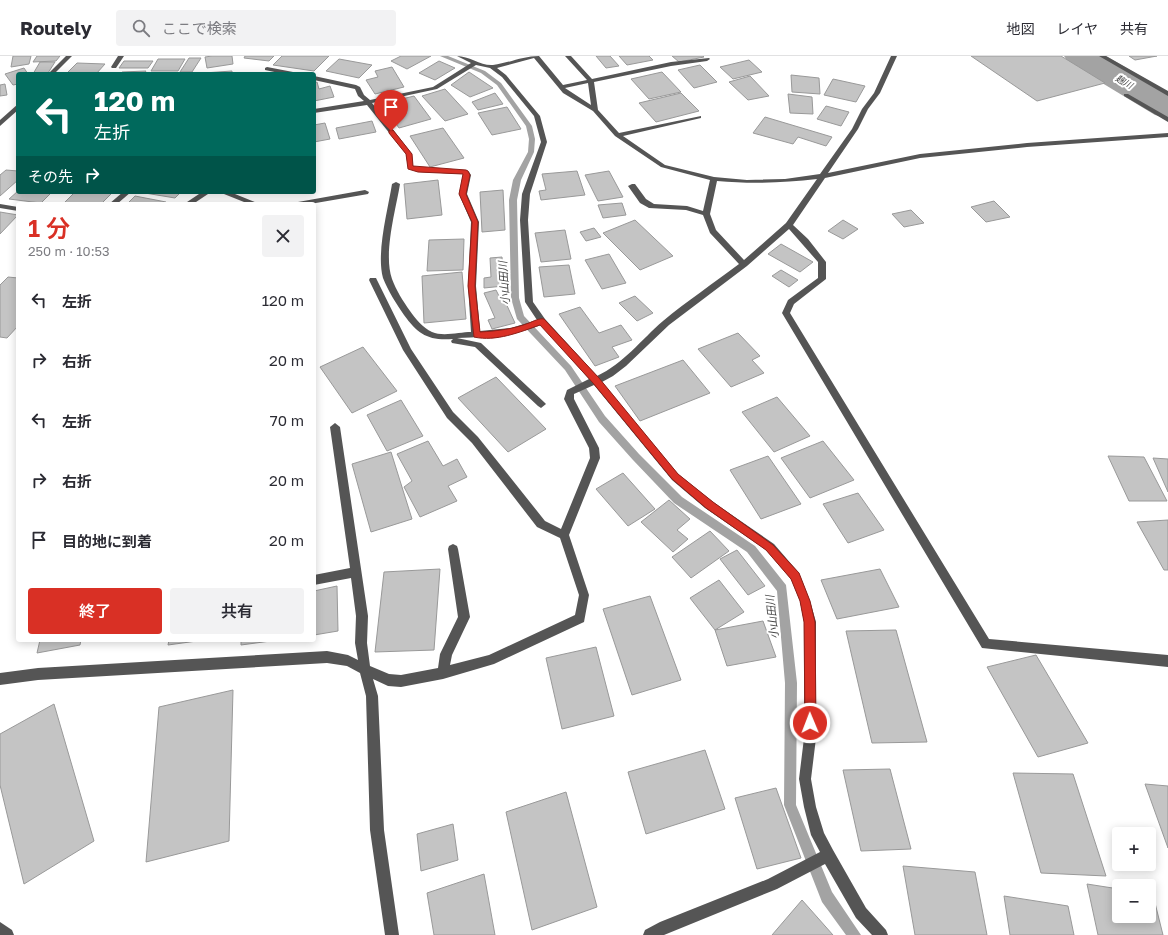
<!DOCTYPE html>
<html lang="ja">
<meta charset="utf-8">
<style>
body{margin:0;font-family:"Golos Text","Noto Sans JP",sans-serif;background:#f2f2f3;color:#2b2b33;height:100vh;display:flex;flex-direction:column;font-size:15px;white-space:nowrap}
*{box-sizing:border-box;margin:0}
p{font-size:13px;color:#7c7c81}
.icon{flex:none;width:22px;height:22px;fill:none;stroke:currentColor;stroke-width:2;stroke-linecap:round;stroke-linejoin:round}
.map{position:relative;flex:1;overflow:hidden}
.side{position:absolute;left:16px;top:146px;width:300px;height:440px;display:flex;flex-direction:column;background:#fff;border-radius:4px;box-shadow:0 2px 10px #0003}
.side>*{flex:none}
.guide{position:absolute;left:16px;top:16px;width:300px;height:122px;border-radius:4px;box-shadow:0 2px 10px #0003;background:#00695c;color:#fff;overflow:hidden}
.buttons{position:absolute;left:1112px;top:771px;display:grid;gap:8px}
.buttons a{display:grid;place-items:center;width:44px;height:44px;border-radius:4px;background:#fff;box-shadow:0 2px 10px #0003;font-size:20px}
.pin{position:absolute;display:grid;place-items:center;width:34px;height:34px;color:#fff;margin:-41px -17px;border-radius:50% 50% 50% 0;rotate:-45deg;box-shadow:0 0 4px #0007}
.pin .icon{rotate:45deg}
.me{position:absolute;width:44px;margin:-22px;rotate:359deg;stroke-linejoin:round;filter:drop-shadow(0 0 3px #0008)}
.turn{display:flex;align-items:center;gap:14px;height:84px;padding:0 12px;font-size:18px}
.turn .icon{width:52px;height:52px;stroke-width:2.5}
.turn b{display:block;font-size:28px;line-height:34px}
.then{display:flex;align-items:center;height:38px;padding:0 12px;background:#0003;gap:8px;font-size:15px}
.round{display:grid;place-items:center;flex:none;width:42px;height:42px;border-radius:4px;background:#f2f2f3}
.head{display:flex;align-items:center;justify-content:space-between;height:68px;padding:0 12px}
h1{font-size:24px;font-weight:600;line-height:30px;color:#d93025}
.primary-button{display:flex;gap:8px;margin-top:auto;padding:8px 12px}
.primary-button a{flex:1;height:46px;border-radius:4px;background:#d93025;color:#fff;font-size:16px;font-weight:600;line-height:46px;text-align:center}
.primary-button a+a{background:#f2f2f3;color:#2b2b33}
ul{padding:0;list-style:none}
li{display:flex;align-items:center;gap:12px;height:60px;padding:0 12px}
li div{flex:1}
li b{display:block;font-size:15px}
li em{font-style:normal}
header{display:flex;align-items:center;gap:24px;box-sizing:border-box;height:56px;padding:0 20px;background:#fff;border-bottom:1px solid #e1e1e2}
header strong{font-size:19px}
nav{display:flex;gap:22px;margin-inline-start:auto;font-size:14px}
.search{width:280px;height:36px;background:#f2f2f3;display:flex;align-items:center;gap:10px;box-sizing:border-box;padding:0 14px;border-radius:4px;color:#7c7c81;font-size:15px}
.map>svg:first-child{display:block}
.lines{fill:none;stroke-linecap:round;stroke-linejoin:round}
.stream{fill:#a3a3a3;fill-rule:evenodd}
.river{fill:#a3a3a3;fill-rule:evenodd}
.building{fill:#c4c4c4;stroke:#999}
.minor{fill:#555;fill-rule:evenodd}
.route{fill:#d93025;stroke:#8d1f18}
.labels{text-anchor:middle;stroke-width:4;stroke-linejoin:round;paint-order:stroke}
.far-water-label{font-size:9px;font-style:italic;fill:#444;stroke:#fff}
.water-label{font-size:11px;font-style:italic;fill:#444;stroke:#fff}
</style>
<header>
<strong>Routely</strong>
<div class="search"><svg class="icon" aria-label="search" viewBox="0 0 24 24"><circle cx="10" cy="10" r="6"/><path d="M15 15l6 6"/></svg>ここで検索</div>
<nav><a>地図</a><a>レイヤ</a><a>共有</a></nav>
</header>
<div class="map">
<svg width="1168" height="879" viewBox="0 0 1168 879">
<rect width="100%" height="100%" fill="#fff"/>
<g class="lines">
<path class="stream" d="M440,0H448L485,15L501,27L532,70L535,83L534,96L521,124L517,144L519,242L524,260L571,310L605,360L639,398L682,441L755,490L786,529L797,627L796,749L832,836L861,879H846L822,846L784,749L785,627L777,535L747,496L674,447L633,404L599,366L565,314L517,263L511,242L509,144L513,124L528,96L529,83L526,70L497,29L481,17Z"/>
<path class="river" d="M1064,0H1106L1168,36V62L1155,59L1069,7Z"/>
</g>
<path class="building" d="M13,0H31L29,8L11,11Z
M37,0H60L56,5L33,6Z
M212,0H232L233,8L207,12L205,1Z
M245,0H274L269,5L244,2Z
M282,0H329L314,15L273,9Z
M401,0H431L407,13L391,5Z
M596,0H610L619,10L606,12Z
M619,0H649L653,4L627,9Z
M672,0H703L704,1L679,6Z
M971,0H1061L1105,27L1037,45Z
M1129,0H1157L1135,4Z
M189,2H201L192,16H180Z
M158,3H185L178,15H151Z
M339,3L372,9L359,22L326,15Z
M749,4L762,16L733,23L720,11Z
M124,5H153L148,12H119Z
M439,5L455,12L435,24L419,17Z
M40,6H55L48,17L33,18Z
M77,7L105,8L96,18L67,17Z
M700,9L717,26L694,32L678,14Z
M392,11L404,31L375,38L366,24L378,21L375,15Z
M24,12L28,18H18V28L13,29L5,18Z
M146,15L144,18H120L122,16Z
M232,15V18H204V17Z
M469,16L493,32L470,41L451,29Z
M662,16L681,36L649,43L631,23Z
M791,19L819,22L820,38L792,36Z
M750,20L769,40L748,44L729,26Z
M833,23L865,30L856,46L824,39Z
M317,26L319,33L330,30L334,41L314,45V27Z
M5,28L7,39L0,40V29Z
M445,33L468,58L445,65L422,40Z
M495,37L503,48L478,54L472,46Z
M681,37L699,55L656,66L639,47Z
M788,38L812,41L813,58L790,57Z
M414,40L431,63L399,72L382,48Z
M826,50L849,56L841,70L817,63Z
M507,51L521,73L492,79L478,57Z
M765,61L832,81L826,90L798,81L793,88L753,77Z
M372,65L376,76L339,83L336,72Z
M325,67L330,83L314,86V69Z
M443,72L464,102L430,111L410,80Z
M6,114L18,115V124L0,140V119Z
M577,115L585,139L541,144L539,135L546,134L542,118Z
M609,115L623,141L598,145L585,119Z
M438,124L442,159L407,163L404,128Z
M503,134L505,174L482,176L480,136Z
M18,135V136H52L41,147L9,143Z
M75,136H113L101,148H63Z
M139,136H181L175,142Z
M135,140L166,146L164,148H127Z
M994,145L1010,161L986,166L971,151Z
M622,147L626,159L603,162L598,149Z
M911,154L924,167L904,171L892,158Z
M0,156L18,159L0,178Z
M635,164L673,200L640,214L603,177Z
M843,164L858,173L843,183L828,175Z
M594,172L601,181L586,185L580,176Z
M565,174L571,203L541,206L535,177Z
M464,183L463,214L427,215L429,184Z
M781,188L813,206L800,216L768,198Z
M609,198L626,227L602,233L585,204Z
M502,201L504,230L484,232V222L491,221L490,202Z
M569,209L575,238L544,241L539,211Z
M781,214L798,224L789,231L772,220Z
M462,216L466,263L424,267L422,220Z
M8,221L18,222V270L7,282L0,281V229Z
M496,234L501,244L504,243L515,267L492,273L488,264L495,262L484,237Z
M635,240L653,257L637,265L619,247Z
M580,251L599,277L621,269L632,284L612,291L619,301L595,310L559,258Z
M738,277L760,300L752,304L764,317L731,331L698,293Z
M363,291L397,335L352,357L320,311Z
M683,304L710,337L640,365L615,330Z
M496,321L546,373L508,396L458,342Z
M777,341L810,380L774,396L742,356Z
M401,344L423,380L387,395L367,359Z
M428,385L443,410L457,403L467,421L448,430L457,445L420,461L404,431L412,425L397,398Z
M823,385L854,424L810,442L781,402Z
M391,396L412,463L371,476L352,408Z
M768,400L801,448L761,463L730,414Z
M1108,400L1144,401L1167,445H1129Z
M1153,402L1168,403V436Z
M623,417L655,453L628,470L596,433Z
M858,437L884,474L848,487L823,448Z
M669,444L690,463L677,474L688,483L673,496L641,466Z
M1168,464V514H1164L1137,466Z
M710,475L729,495L691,522L672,501Z
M737,494L765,530L748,539L720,503Z
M440,513L434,594L375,596L384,516Z
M880,513L899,551L837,563L821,524Z
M719,524L744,556L715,574L690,542Z
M337,530L338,575L314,579V535Z
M650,540L681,624L632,639L603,553Z
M763,565L776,601L727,610L715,574Z
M896,574L927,686L872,687L846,575Z
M40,584H81L80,589L37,597Z
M169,584H204L168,589Z
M241,584H278L241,589Z
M596,591L614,660L562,673L546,602Z
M1036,599L1088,687L1038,701L987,611Z
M233,634L229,785L146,806L159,651Z
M54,648L94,785L24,828L0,729V678Z
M705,694L725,753L646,778L628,716Z
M890,713L911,793L861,795L843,714Z
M1013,717L1073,718L1106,820L1041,817Z
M1145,728L1168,730V792Z
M776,732L801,802L757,813L735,742Z
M566,736L597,851L532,874L506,756Z
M453,768L458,804L421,815L417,778Z
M903,810L975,816L987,879H915Z
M484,818L495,879H434L427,837Z
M1087,828L1119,833V860H1149V838L1153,839L1163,879H1098Z
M1004,840L1068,850L1074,879H1010Z
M802,844L833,879H772Z"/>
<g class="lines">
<path class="minor" d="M66,0H72L54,18H48Z
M118,0H124L116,12H112L111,11Z
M457,0C469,0 481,10 493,9C509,7 523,0 539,0L563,29L587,24L565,0H571L592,23L671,6L709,2L710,3L707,5L671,10L594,26L598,54L619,77L701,60V62L623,80L665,109L714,121L747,124L785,123L820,118L852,73L862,53L874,37L891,0H897L880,37L868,53L858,73L828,117L920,98L1027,87L1168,77V81L1027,91L920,102L825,122L793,169L808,183L826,206V223L794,248L790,257L989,583L1168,599V611L982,592L782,257L788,244L818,222V206L789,173L747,210L669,269L626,310L613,320L602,326L678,418L713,446L774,488L799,517L810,545L816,566V682L811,723L816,751L824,777L833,794L866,852L886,874L888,879H872L856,862L825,808L777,833L664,879H643L645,874L660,866L768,823L820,796L811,779L804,751L799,723L804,682V566L800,545L791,523L766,494L705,452L672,424L594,329L574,338V343L599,392L600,402L569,479L589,539L584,566L494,608L443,623L401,631L388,630L373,623L378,640L384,774L399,879H385L370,774L366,640L360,617L347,610L327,607L38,624L0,629V617L38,612L327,595L348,599L358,604L355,587L356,560L351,522L314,529V519L350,512L330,371L335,367L340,371L368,560L367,587L370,610L389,618L401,619L438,612L440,598L458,561L448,493L449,490L453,488L457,490L458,493L470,561L452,599L450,609L489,599L575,559L579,539L560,482L537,471L472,387L447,362L403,294L369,224L370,222H376L411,293L453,356L478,381L545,465L561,473L590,402L589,392L564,343L567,334L589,323L541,269C514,280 486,281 457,282L481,287L544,346L546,348L541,352L538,350L475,291L452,287L451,285L453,283C428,285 418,278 404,259C396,247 388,235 383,222C376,197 388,153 392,128L396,126L400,128C396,153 383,198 392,223C396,234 403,245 410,255C415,262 423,272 432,276C443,281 460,276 471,276L468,230L471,166L459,138L463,118L419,116L408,112L406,98L367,49L314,57V53L364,45L358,40L355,33L314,24V20L356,29L360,31L364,39L370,44L433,31L471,7ZM534,2L563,37L593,55L615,80L661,111L710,124L703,155L687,150L654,148L646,143L635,128H632L628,130L640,147L649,152L686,154L703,159L710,177L739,208C714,227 687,245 663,265C641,284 623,308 597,320L545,263L533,246L528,164L530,138L547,86L540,60L506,19L497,12ZM476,9L490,12L502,21L534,60L541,86L522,138L520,164L525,246L537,264L511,272L480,275L476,230L479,166L467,138L471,119L469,116L466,114L420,112L413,110L412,98L372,47L437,33ZM588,27L591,49L565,32ZM817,123L786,167L744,204L716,174L710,158L717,125C751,128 783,127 817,123Z
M1099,0H1106L1168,35V40Z
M267,11L293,16L296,18H284L265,14V12Z
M1124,38H1128L1168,61V66L1124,40Z
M18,48V54L0,70V64Z
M365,134L369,136L368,138L310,148H294L298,146Z
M123,136H131L117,148H109Z
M202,136H211L193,148H184Z
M219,136H230L260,148H249Z
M0,148L18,151V155L0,152Z
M0,866L12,874L14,879H0Z"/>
</g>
<path class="route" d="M389,74H393L412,98L413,110L466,114L468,115L470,119L466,138L478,166L475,230L480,276C498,275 513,273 529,267C534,265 539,262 544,263L599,322L678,418L713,446L773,489L799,517L810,545L815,566L816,667L814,671L810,673L807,671L805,667L804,566L800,545L791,523L766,494L706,452L672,423L593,327L540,269C520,276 496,286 474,281L468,230L472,166L459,138L463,118L418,116L408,113L406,98L389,77Z"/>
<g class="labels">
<g class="far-water-label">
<text transform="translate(1124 26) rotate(30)" y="3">麹川</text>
</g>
<g class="water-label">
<text transform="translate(504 227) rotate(-94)" y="4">小山田川</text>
<text transform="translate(772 561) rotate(-96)" y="4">小山田川</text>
</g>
</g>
</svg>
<div class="buttons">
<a>+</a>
<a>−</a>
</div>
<div class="pin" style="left:391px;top:75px;background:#d93025"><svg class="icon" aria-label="arrive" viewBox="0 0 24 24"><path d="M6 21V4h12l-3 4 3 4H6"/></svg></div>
<svg class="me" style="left:810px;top:667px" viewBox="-20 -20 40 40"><circle r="17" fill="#d93025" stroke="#fff" stroke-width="3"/><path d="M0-11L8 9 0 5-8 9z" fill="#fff"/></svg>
<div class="guide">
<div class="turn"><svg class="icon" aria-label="left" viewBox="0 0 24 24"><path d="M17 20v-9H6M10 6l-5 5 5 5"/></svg><div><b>120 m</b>左折</div></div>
<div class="then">その先<svg class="icon" aria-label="right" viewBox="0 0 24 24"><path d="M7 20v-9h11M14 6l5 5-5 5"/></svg></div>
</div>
<section class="side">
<div class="head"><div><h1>1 分</h1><p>250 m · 10:53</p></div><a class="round"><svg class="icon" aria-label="close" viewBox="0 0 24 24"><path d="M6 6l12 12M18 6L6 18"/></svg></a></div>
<ul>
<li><svg class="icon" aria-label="left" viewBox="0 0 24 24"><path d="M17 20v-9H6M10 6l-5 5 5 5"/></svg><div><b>左折</b></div><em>120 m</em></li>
<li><svg class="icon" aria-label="right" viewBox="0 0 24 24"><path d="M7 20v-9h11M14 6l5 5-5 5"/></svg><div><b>右折</b></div><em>20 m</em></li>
<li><svg class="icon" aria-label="left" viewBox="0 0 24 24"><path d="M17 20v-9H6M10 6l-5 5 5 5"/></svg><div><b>左折</b></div><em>70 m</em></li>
<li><svg class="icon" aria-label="right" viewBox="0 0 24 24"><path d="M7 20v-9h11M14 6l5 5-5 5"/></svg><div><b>右折</b></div><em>20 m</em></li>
<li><svg class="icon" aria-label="arrive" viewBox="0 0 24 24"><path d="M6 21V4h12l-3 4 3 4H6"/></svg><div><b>目的地に到着</b></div><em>20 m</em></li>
</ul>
<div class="primary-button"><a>終了</a><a>共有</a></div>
</section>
</div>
